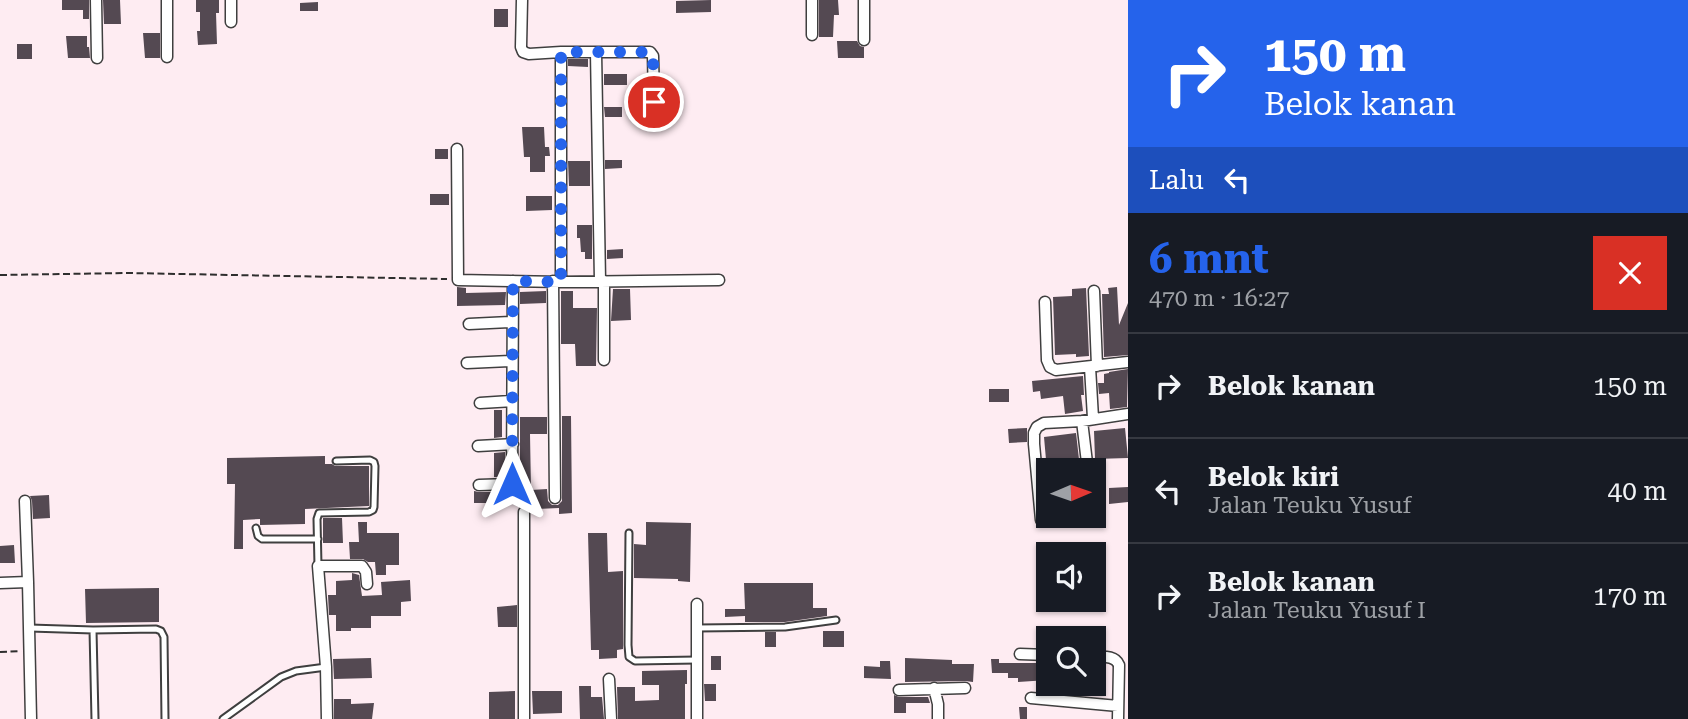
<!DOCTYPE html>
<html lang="id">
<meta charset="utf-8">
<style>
body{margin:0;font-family:"Roboto Serif",serif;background:#242831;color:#f1f3f6;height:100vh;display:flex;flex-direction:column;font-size:26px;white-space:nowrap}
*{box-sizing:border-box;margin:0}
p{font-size:23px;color:#9ea1a6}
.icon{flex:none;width:38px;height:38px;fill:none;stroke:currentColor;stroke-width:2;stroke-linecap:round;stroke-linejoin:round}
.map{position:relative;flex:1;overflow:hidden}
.drawer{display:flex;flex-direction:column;background:#171b24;width:560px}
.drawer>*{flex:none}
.banner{background:#2563eb;color:#fff;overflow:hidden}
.needle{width:46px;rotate:88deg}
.controls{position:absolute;left:1036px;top:458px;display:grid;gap:14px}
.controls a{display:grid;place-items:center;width:70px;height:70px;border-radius:0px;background:#171b24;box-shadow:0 2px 5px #0004;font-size:35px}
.pin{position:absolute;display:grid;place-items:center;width:60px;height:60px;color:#fff;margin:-30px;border:4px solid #fff;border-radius:50%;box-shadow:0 2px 7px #0007}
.me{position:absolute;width:77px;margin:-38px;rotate:0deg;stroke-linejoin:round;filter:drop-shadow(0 0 5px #0008)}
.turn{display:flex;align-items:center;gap:24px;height:147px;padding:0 21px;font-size:32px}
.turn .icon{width:91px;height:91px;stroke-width:2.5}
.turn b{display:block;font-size:49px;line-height:60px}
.then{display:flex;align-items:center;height:66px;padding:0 21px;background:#0003;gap:14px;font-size:26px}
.round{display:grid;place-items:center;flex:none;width:74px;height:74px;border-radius:0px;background:#242831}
.head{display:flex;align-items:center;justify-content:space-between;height:119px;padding:0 21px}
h1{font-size:42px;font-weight:700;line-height:52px;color:#2563eb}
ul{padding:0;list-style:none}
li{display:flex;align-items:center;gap:21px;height:105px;padding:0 21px;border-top:2px solid #363941}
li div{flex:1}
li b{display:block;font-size:26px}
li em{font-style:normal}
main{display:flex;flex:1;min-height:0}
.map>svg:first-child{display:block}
.building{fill:#544952}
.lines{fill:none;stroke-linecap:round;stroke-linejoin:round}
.service-casing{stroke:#3f3f3f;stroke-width:9}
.minor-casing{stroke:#3f3f3f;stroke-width:13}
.path{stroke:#2e2e2e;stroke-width:2;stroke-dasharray:7 3.5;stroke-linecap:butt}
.service{stroke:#fff;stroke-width:5}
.minor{stroke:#fff;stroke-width:10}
.route{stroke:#2563eb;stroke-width:12;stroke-dasharray:0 21.6}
</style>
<main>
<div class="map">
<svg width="1128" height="719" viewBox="0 0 1128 719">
<rect width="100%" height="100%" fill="#feecf2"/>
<path class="building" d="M62,0H89V19H83V10H62Z
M103,0H120L121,24H104Z
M196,0H219V13H216L217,44L198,45L197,31H200V12H196Z
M711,0V12L676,13V1Z
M819,0H838L839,15H834L833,37H819Z
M318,2V11H300V3Z
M494,9H508V27H494Z
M143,33H160V58H145Z
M66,36H87V47H89L90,58H68Z
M837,41H857L860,46L864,47V58H838Z
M17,44H32V59H17Z
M568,59H588V67L568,66Z
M604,74H627V85H604Z
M630,100H647L650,109H630Z
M604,107H622V117H605Z
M522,127H544L545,147H549L550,156H545V172H530V157H524Z
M435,149H448V159H435Z
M605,160H622V168L605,169Z
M568,161H590V186H569Z
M430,194H449V205H430Z
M526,196H552V210L526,211Z
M577,225H592V259H585V252H581L580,238H577Z
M623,249V258L607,259V250Z
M457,287L466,288V293L506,292L505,305L457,306Z
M1117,287L1119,325L1128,303V355L1104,357L1102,294H1109L1108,288Z
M1086,288L1089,356L1076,357V354L1055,355L1053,297L1072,296V289Z
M613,289H630L631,320L611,321Z
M546,291V303L520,304V292Z
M561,291H573V308H597L596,366H576L575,344H561Z
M1128,369L1127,407L1110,409L1109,393L1099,394L1098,383H1104V374L1109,373V372Z
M1083,376L1084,395H1081L1083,411L1065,414L1063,396L1041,399L1040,391L1033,392L1032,381Z
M989,389H1009V402H989Z
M494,410H502V437L494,438Z
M562,416H571L572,513L559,514V508L537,509V499H520V417H547V434H530L531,490L547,489L548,501L552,505H558L562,501Z
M1027,428V442L1009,443L1008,429Z
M1125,428L1128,458L1095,459L1094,431Z
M1076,433L1080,468L1074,469V471H1066V469L1047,471L1044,437Z
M505,452V477H494V453Z
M325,456V464H332L335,466H369V506L305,509V524L260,525V519L243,520V549H234L235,484H227V458Z
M1128,487V502L1109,504V488Z
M474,491L479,492H506V503H474Z
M49,495L50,518L33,519L32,501L30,496Z
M1062,516H1086V523L1089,526L1063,528Z
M323,518H342L343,543H323Z
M358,522H367V533H399V565H386V575H376L375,562H368L363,559H350L349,542H359Z
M646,522L691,523L690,582L678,581V579L634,578V544L646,545Z
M588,533H607L608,572L623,571V649L617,650V658L599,659V650H591Z
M14,545L15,563H0V546Z
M352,573L359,575L362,596L382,595L381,582L410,580L411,601L401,602V616H371V628H351V631H336V615H329L328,595H336V581L352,580Z
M744,583H813V608H827V616L785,622H745V616L725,617V609H745Z
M159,588V622L86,623L85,589Z
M517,605V627H498L497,607Z
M823,631H844V647H823Z
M765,632H776V647H765Z
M711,656H721V670H711Z
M371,658L372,678L334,679L333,659Z
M905,658L952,660V664H974L973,682L965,681L905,682Z
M991,659H999V663H1048V680L1018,682V678H1008V673H992Z
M880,661H890L891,679L864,678V666L880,667Z
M1095,667H1105L1106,687H1096Z
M687,670V684H685V719H618L617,687H635V701L659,700V685H642V671Z
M704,684H716V701H705Z
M1078,684H1088V696L1078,695Z
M579,686H591V697H602L604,719H580Z
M515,691V719H489V692Z
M532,691H562V713L533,714Z
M894,695L899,697H928L930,703H906V713H894Z
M334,699H351V704L374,703L372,719H334Z
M1019,707H1027V719H1020Z"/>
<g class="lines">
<defs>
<path id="service" d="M256,528L258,536L262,539H318
M629,533L628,645L629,657L635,661L697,660
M318,566L317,519L319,513L369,512L373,510L374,507L375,466L374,462L370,460L336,461
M30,628L93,630L156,629L161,631L164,637L165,719
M697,628L785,627L836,620
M93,630L95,719
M223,719L281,677L296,671L326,667"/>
<path id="minor" d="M96,0L97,58
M522,0L521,47L523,52L529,54L561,52V282
M812,0V35
M231,22V0
M864,40V0
M561,52H650L653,56L654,102
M596,52L600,281
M167,57V0
M457,149L458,280L561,282L719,280
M553,281L555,498
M604,281V360
M1094,291L1097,366
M1045,302L1047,360L1050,367L1056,370L1128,362
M469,324L512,322
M467,363L512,361
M1090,367L1093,418
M480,403L512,401
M1082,421L1088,471
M478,446L513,444
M479,485L512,484L513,281
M25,501L28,582
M524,512V719
M1093,516V520
M1041,520L1034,444V433L1037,427L1044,423L1082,421L1128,414
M0,583L28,582L31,719
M1020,654L1048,655
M1094,657C1103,657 1115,655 1119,665L1118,719
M609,679L611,719
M934,688L938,704V719
M899,690L965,688
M1031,698L1118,706
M327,719L326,667L318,566H362L366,572L367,584
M697,719V604"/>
</defs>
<use href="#service" class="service-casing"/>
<use href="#minor" class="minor-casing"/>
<path class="path" d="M0,275L127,273L447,279
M0,652L21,651"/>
<use href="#service" class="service"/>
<use href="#minor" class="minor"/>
</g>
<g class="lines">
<path class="route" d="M512,484L513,281L561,282V52H650L653,56L654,102"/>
</g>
</svg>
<div class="controls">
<a><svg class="needle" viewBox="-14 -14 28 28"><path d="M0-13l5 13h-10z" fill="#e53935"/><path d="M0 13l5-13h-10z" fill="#9ea1a6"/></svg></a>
<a><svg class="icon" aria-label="sound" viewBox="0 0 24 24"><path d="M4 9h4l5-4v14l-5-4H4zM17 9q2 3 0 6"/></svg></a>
<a><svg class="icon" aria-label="search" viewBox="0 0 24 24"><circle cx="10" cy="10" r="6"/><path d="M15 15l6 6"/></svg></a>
</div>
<div class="pin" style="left:654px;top:102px;background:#d93025"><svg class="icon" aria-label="arrive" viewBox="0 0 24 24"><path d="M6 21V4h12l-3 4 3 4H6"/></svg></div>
<svg class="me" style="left:512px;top:484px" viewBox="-20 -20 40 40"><path d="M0-17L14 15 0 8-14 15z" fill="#2563eb" stroke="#fff" stroke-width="4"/></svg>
</div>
<section class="drawer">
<div class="banner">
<div class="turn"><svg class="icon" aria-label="right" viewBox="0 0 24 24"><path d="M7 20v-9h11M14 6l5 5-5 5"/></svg><div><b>150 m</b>Belok kanan</div></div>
<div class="then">Lalu<svg class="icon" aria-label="left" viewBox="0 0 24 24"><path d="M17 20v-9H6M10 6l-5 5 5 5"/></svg></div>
</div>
<div class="head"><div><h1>6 mnt</h1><p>470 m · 16:27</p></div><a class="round" style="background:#d93025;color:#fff"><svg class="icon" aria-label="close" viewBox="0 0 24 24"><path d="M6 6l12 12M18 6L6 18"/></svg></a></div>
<ul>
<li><svg class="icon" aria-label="right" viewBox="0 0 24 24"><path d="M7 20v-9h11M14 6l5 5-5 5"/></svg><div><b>Belok kanan</b></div><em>150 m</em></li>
<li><svg class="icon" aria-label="left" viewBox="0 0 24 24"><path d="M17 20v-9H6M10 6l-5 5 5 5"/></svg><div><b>Belok kiri</b><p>Jalan Teuku Yusuf</p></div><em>40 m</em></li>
<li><svg class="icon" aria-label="right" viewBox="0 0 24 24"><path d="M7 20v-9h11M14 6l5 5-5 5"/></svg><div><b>Belok kanan</b><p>Jalan Teuku Yusuf I</p></div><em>170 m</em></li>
</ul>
</section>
</main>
